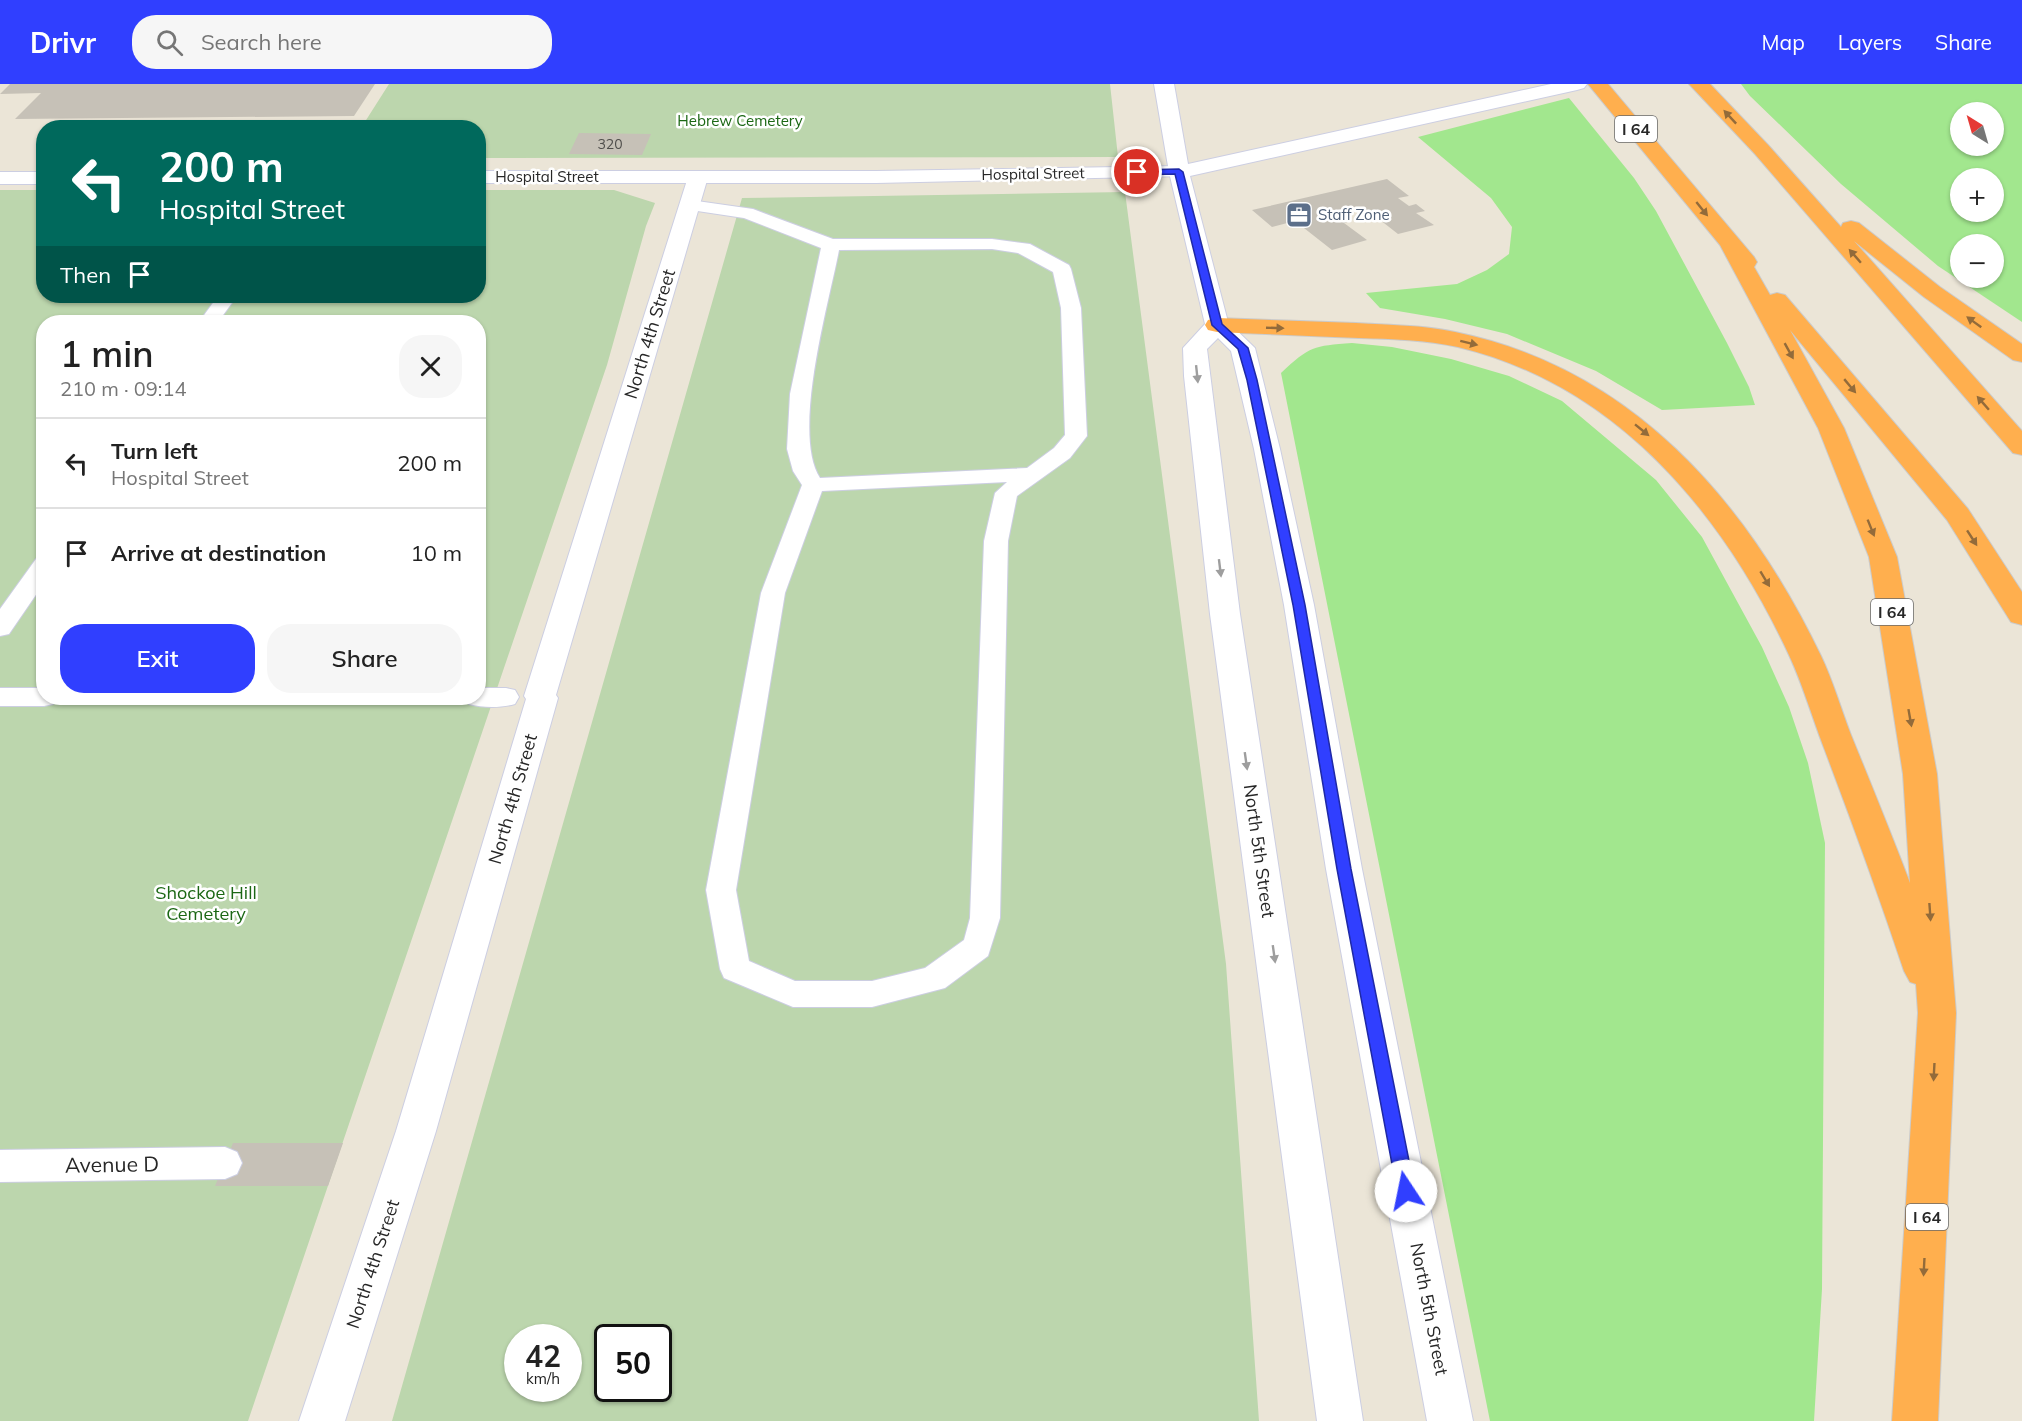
<!DOCTYPE html>
<meta charset="utf-8">
<style>
body{margin:0;font-family:Mulish,sans-serif;background:#f6f6f6;color:#222;height:100vh;display:flex;flex-direction:column;font-size:22px;white-space:nowrap}
*{box-sizing:border-box;margin:0}
p{font-size:20px;color:#767676}
.icon{flex:none;width:33px;height:33px;fill:none;stroke:currentColor;stroke-width:2;stroke-linecap:round;stroke-linejoin:round}
.map{position:relative;flex:1;overflow:hidden}
.side{position:absolute;left:36px;top:231px;width:450px;height:390px;display:flex;flex-direction:column;background:#fff;border-radius:24px;box-shadow:0 2px 4px #0004}
.side>*{flex:none}
.guide{position:absolute;left:36px;top:36px;width:450px;height:183px;border-radius:24px;box-shadow:0 2px 4px #0004;background:#00695c;color:#fff;overflow:hidden}
.needle{width:39px;rotate:323deg}
.buttons{position:absolute;left:1950px;top:18px;display:grid;gap:12px}
.buttons a{display:grid;place-items:center;width:54px;height:54px;border-radius:50%;background:#fff;box-shadow:0 2px 4px #0004;font-size:30px}
.speed{position:absolute;left:504px;top:1240px;display:flex;gap:12px;font-size:30px;font-weight:700;text-align:center}
.speed>*{display:grid;place-content:center;width:78px;height:78px;border-radius:50%;background:#fff;box-shadow:0 2px 4px #0004;line-height:1}
.speed small{font-size:15px;font-weight:400}
.speed .limit{border:3px solid #111;border-radius:9px;background:#fff;color:#111}
.pin{position:absolute;display:grid;place-items:center;width:51px;height:51px;color:#fff;margin:-26px;border:3px solid #fff;border-radius:50%;box-shadow:0 2px 6px #0007}
.me{position:absolute;width:66px;margin:-33px;rotate:349deg;stroke-linejoin:round;filter:drop-shadow(0 0 4px #0008)}
.turn{display:flex;align-items:center;gap:21px;height:126px;padding:0 24px;font-size:27px}
.turn .icon{width:78px;height:78px;stroke-width:2.5}
.turn b{display:block;font-size:42px;line-height:51px}
.then{display:flex;align-items:center;height:57px;padding:0 24px;background:#0003;gap:12px;font-size:22px}
.round{display:grid;place-items:center;flex:none;width:63px;height:63px;border-radius:24px;background:#f6f6f6}
.head{display:flex;align-items:center;justify-content:space-between;height:102px;padding:0 24px}
h1{font-size:36px;font-weight:600;line-height:45px}
.primary-button{display:flex;gap:12px;margin-top:auto;padding:12px 24px}
.primary-button a{flex:1;height:69px;border-radius:24px;background:#303fff;color:#fff;font-size:24px;font-weight:600;line-height:69px;text-align:center}
.primary-button a+a{background:#f6f6f6;color:#222}
ul{padding:0;list-style:none}
li{display:flex;align-items:center;gap:18px;height:90px;padding:0 24px;border-top:2px solid #e0e0e0}
li div{flex:1}
li b{display:block;font-size:22px}
li em{font-style:normal}
header{display:flex;align-items:center;gap:36px;box-sizing:border-box;height:84px;padding:0 30px;background:#303fff;color:#fff}
header strong{font-size:28px}
nav{display:flex;gap:33px;margin-inline-start:auto;font-size:21px}
.search{width:420px;height:54px;background:#f6f6f6;display:flex;align-items:center;gap:15px;box-sizing:border-box;padding:0 21px;border-radius:24px;color:#767676;font-size:22px}
.map>svg:first-child{display:block}
.green{fill:#a2e78e;fill-rule:evenodd}
.cemetery{fill:#bcd6ad;fill-rule:evenodd}
.building{fill:#c6c1b7}
.lines{fill:none;stroke-linecap:round;stroke-linejoin:round}
.service-casing{stroke:#cccee2;stroke-width:2}
.minor-casing{stroke:#cccee2;stroke-width:2}
.tertiary-casing{stroke:#cccee2;stroke-width:2}
.secondary-casing{stroke:#cccee2;stroke-width:2}
.motorway-casing{stroke:#cbcbcb;stroke-width:2}
.service{fill:#fff;fill-rule:evenodd}
.minor{fill:#fff;fill-rule:evenodd}
.tertiary{fill:#fff;fill-rule:evenodd}
.secondary{fill:#fff;fill-rule:evenodd}
.motorway{fill:#ffaf4e;fill-rule:evenodd}
.oneway{fill:#936b3a}
.oneway2{fill:#9e9e9e}
.route{fill:#303fff;stroke:#1f29a6;stroke-width:1.5}
.labels{text-anchor:middle;stroke-width:5;stroke-linejoin:round;paint-order:stroke}
.far-number-label{font-size:14px;fill:#4f4e4b}
.far-park-label{font-size:15px;fill:#1b6714;stroke:#fff}
.far-street-label{font-size:15px;fill:#272727;stroke:#fff}
.far-service-label{font-size:15px;fill:#4e5e75;stroke:#fff;text-anchor:start}
.shield{fill:#fff;stroke:#686868;stroke-width:1.5}
.shield-label{font-size:16px;font-weight:bold;fill:#272727}
.street-label{font-size:18px;fill:#272727;stroke:#fff}
.park-label{font-size:18px;fill:#1b6714;stroke:#fff}
.near-street-label{font-size:21px;fill:#272727;stroke:#fff}
</style>
<header>
<strong>Drivr</strong>
<div class="search"><svg class="icon" aria-label="search" viewBox="0 0 24 24"><circle cx="10" cy="10" r="6"/><path d="M15 15l6 6"/></svg>Search here</div>
<nav><a>Map</a><a>Layers</a><a>Share</a></nav>
</header>
<div class="map">
<svg width="2022" height="1337" viewBox="0 0 2022 1337">
<rect width="100%" height="100%" fill="#ebe5d7"/>
<path class="green" d="M1741,0H2022V238L1938,182L1841,100L1750,12ZM1960,28H1994V62H1960ZM1960,94H1994V128H1960ZM1960,160H1994V194H1960Z
M1569,14L1634,94L1656,127L1727,259L1749,303L1755,321L1662,326L1596,287L1548,267L1507,250L1445,235L1380,224L1366,209L1457,200L1487,186L1509,170L1512,143L1491,114L1418,53Z
M1352,259L1392,263L1451,275L1509,292L1562,317L1656,396L1702,453L1762,563L1789,623L1808,679L1825,759L1822,1205L1814,1337H1490L1281,289C1310,262 1313,262 1352,259Z"/>
<path class="cemetery" d="M389,0H1110L1118,73L479,74L478,44H361Z
M0,106H43L44,212H478L479,106H614L655,119L646,142L607,281L248,1337H0ZM44,238H478V614H44Z
M1125,108L1226,880L1259,1337H392L742,114ZM518,1254H568V1305H518ZM608,1254H658V1305H608Z"/>
<path class="building" d="M10,0H375L354,32L15,35L41,9L0,10Z
M579,49L651,50L642,71L569,70Z
M1387,95L1409,112L1398,114L1409,122L1416,120L1425,127L1416,129L1434,141L1398,150L1375,132L1368,134L1355,125L1338,129L1351,137L1344,139L1367,156L1332,166L1295,137L1272,143L1252,126Z
M233,1059H343L328,1102H215Z"/>
<g class="lines">
<defs>
<path id="service" d="M690,116L753,125L833,155H992L1030,160L1069,181L1071,185L1081,224L1087,352L1070,374L1017,412L1008,457L1000,834L988,872L945,904L872,923H793L724,894L720,885L706,806L761,509L802,401L793,387L787,365L790,310L821,164L744,134L684,125L681,121L684,117ZM992,165L1018,169L1053,188L1061,224L1065,351L1054,364L1027,384L820,394C791,349 829,219 839,166ZM1007,398L995,409L984,457L970,834L964,856L925,884L872,897H795L749,877L736,806L785,509L822,407Z
M218,212H237L218,238H199Z
M44,472V499L9,550L0,552V525L36,475Z
M0,604H44V614H57L53,620L44,622H0Z
M478,604H506L515,606L519,613L515,620C501,624 483,624 469,620L465,614H478Z
M225,1063L237,1068L242,1079L237,1090L225,1095L0,1098V1066Z"/>
<path id="minor" d="M698,87L705,89L708,93L556,611L558,614L436,1047L345,1337H299L396,1047L526,615L524,612L688,93L691,89Z"/>
<path id="tertiary" d="M1179,82L1186,84L1189,88L1186,92L876,99H478V87H876Z
M0,88H44V100H0Z"/>
<path id="secondary" d="M1154,0H1174L1188,80L1551,0H1587L1584,4L1577,6L1190,92L1228,238L1255,264L1280,365L1314,521L1362,785L1473,1337H1427L1326,785L1284,521L1254,365L1231,267L1218,254L1207,265L1240,530L1363,1337H1317L1210,530L1184,292L1183,264L1205,240L1169,88Z"/>
<path id="motorway" d="M1588,0H1608L1754,173L1757,178L1754,183L1770,211L1777,209L1785,211L1968,425L2022,508V541L2011,538L1947,436L1790,246L1844,344L1897,473L1937,690L1956,929L1938,1337H1892L1918,929L1916,900L1910,898L1904,887C1879,812 1852,738 1824,664C1812,633 1803,601 1789,571C1723,429 1617,301 1458,263C1426,256 1392,255 1359,254C1312,252 1264,250 1217,248L1208,246L1205,241L1208,236L1217,234C1263,236 1310,237 1356,239C1389,241 1423,241 1455,248C1631,284 1746,416 1821,572C1833,597 1841,625 1851,651C1871,700 1891,749 1910,799L1903,690L1869,473L1818,344L1720,161Z
M1689,0H1710L1769,62L1841,143L1843,139L1851,137L1859,139L1940,203L2022,260V278L2013,276L1924,213L1854,157L2022,347V371L2013,369L1755,70Z"/>
</defs>
<use href="#service" class="service-casing"/>
<use href="#minor" class="minor-casing"/>
<use href="#tertiary" class="tertiary-casing"/>
<use href="#secondary" class="secondary-casing"/>
<use href="#motorway" class="motorway-casing"/>
<use href="#service" class="service"/>
<use href="#minor" class="minor"/>
<use href="#tertiary" class="tertiary"/>
<use href="#secondary" class="secondary"/>
<use href="#motorway" class="motorway"/>
</g>
<defs><path id="oneway-solid" d="M-6-.8H1V-3.2L6.5 0L1 3.2V.8H-6Z" transform="scale(1.5)"/></defs>
<g class="oneway">
<use href="#oneway-solid" transform="translate(1730 33) rotate(-133)"/>
<use href="#oneway-solid" transform="translate(1702 125) rotate(51)"/>
<use href="#oneway-solid" transform="translate(1855 172) rotate(-131)"/>
<use href="#oneway-solid" transform="translate(1974 238) rotate(-144)"/>
<use href="#oneway-solid" transform="translate(1275 244) rotate(2)"/>
<use href="#oneway-solid" transform="translate(1469 259) rotate(14)"/>
<use href="#oneway-solid" transform="translate(1789 267) rotate(61)"/>
<use href="#oneway-solid" transform="translate(1850 302) rotate(50)"/>
<use href="#oneway-solid" transform="translate(1983 319) rotate(-131)"/>
<use href="#oneway-solid" transform="translate(1642 346) rotate(39)"/>
<use href="#oneway-solid" transform="translate(1871 444) rotate(68)"/>
<use href="#oneway-solid" transform="translate(1972 454) rotate(57)"/>
<use href="#oneway-solid" transform="translate(1765 495) rotate(59)"/>
<use href="#oneway-solid" transform="translate(1910 634) rotate(80)"/>
<use href="#oneway-solid" transform="translate(1930 828) rotate(86)"/>
<use href="#oneway-solid" transform="translate(1934 988) rotate(93)"/>
<use href="#oneway-solid" transform="translate(1924 1183) rotate(93)"/>
</g>
<g class="oneway2">
<use href="#oneway-solid" transform="translate(1197 290) rotate(84)"/>
<use href="#oneway-solid" transform="translate(1220 484) rotate(83)"/>
<use href="#oneway-solid" transform="translate(1246 677) rotate(82)"/>
<use href="#oneway-solid" transform="translate(1274 870) rotate(82)"/>
</g>
<path class="route" d="M1179,85L1183,88L1222,240L1248,264L1257,296L1305,521L1351,785L1415,1107L1412,1113L1406,1115L1400,1113L1397,1107L1337,785L1293,521L1247,296L1238,265L1212,241L1175,90L1137,91L1133,88L1137,86Z"/>
<defs>
<symbol id="office-square" viewBox="-11 -11 22 22"><rect x="-9" y="-9" width="18" height="18" rx="4" fill="#5c6f8a" stroke="#fff"/><path d="M-6-3h4V-5.5h4V-3h4V5H-6ZM-1-4.5V-3h2v-1.5ZM-6 0V1H6V0Z" fill="#fff"/></symbol>
</defs>
<g fill-rule="evenodd">
<use href="#office-square" x="1284" y="116" width="30" height="30"/>
</g>
<g class="labels">
<g class="far-number-label">
<text x="610" y="65">320</text>
</g>
<g class="far-park-label">
<text x="740" y="42">Hebrew Cemetery</text>
</g>
<g class="far-street-label">
<text transform="translate(1033 90) rotate(-1)" y="5">Hospital Street</text>
<text x="547" y="98">Hospital Street</text>
</g>
<g class="far-service-label">
<text x="1318" y="136">Staff Zone</text>
</g>
<g class="shield">
<rect x="1615" y="32" width="42" height="26" rx="4.5"/>
<rect x="1871" y="515" width="42" height="26" rx="4.5"/>
<rect x="1906" y="1120" width="42" height="26" rx="4.5"/>
</g>
<g class="shield-label">
<text x="1636" y="51">I 64</text>
<text x="1892" y="534">I 64</text>
<text x="1927" y="1139">I 64</text>
</g>
<g class="street-label">
<text transform="translate(650 250) rotate(-73)" y="6">North 4th Street</text>
<text transform="translate(513 715) rotate(-74)" y="6">North 4th Street</text>
<text transform="translate(1259 767) rotate(82)" y="6">North 5th Street</text>
<text transform="translate(373 1180) rotate(-72)" y="6">North 4th Street</text>
<text transform="translate(1429 1225) rotate(79)" y="6">North 5th Street</text>
</g>
<g class="park-label">
<text x="206" y="815">Shockoe Hill<tspan x="206" dy="21">Cemetery</tspan></text>
</g>
<g class="near-street-label">
<text transform="translate(112 1081) rotate(-1)" y="7">Avenue D</text>
</g>
</g>
</svg>
<div class="buttons">
<a><svg class="needle" viewBox="-14 -14 28 28"><path d="M0-13l5 13h-10z" fill="#e53935"/><path d="M0 13l5-13h-10z" fill="#767676"/></svg></a>
<a>+</a>
<a>−</a>
</div>
<div class="speed"><div>42<small>km/h</small></div><div class="limit">50</div></div>
<div class="pin" style="left:1137px;top:88px;background:#d93025"><svg class="icon" aria-label="arrive" viewBox="0 0 24 24"><path d="M6 21V4h12l-3 4 3 4H6"/></svg></div>
<svg class="me" style="left:1406px;top:1107px" viewBox="-20 -20 40 40"><circle r="19" fill="#fff"/><path d="M0-13L10 11 0 6-10 11z" fill="#303fff"/></svg>
<div class="guide">
<div class="turn"><svg class="icon" aria-label="left" viewBox="0 0 24 24"><path d="M17 20v-9H6M10 6l-5 5 5 5"/></svg><div><b>200 m</b>Hospital Street</div></div>
<div class="then">Then<svg class="icon" aria-label="arrive" viewBox="0 0 24 24"><path d="M6 21V4h12l-3 4 3 4H6"/></svg></div>
</div>
<section class="side">
<div class="head"><div><h1>1 min</h1><p>210 m · 09:14</p></div><a class="round"><svg class="icon" aria-label="close" viewBox="0 0 24 24"><path d="M6 6l12 12M18 6L6 18"/></svg></a></div>
<ul>
<li><svg class="icon" aria-label="left" viewBox="0 0 24 24"><path d="M17 20v-9H6M10 6l-5 5 5 5"/></svg><div><b>Turn left</b><p>Hospital Street</p></div><em>200 m</em></li>
<li><svg class="icon" aria-label="arrive" viewBox="0 0 24 24"><path d="M6 21V4h12l-3 4 3 4H6"/></svg><div><b>Arrive at destination</b></div><em>10 m</em></li>
</ul>
<div class="primary-button"><a>Exit</a><a>Share</a></div>
</section>
</div>
